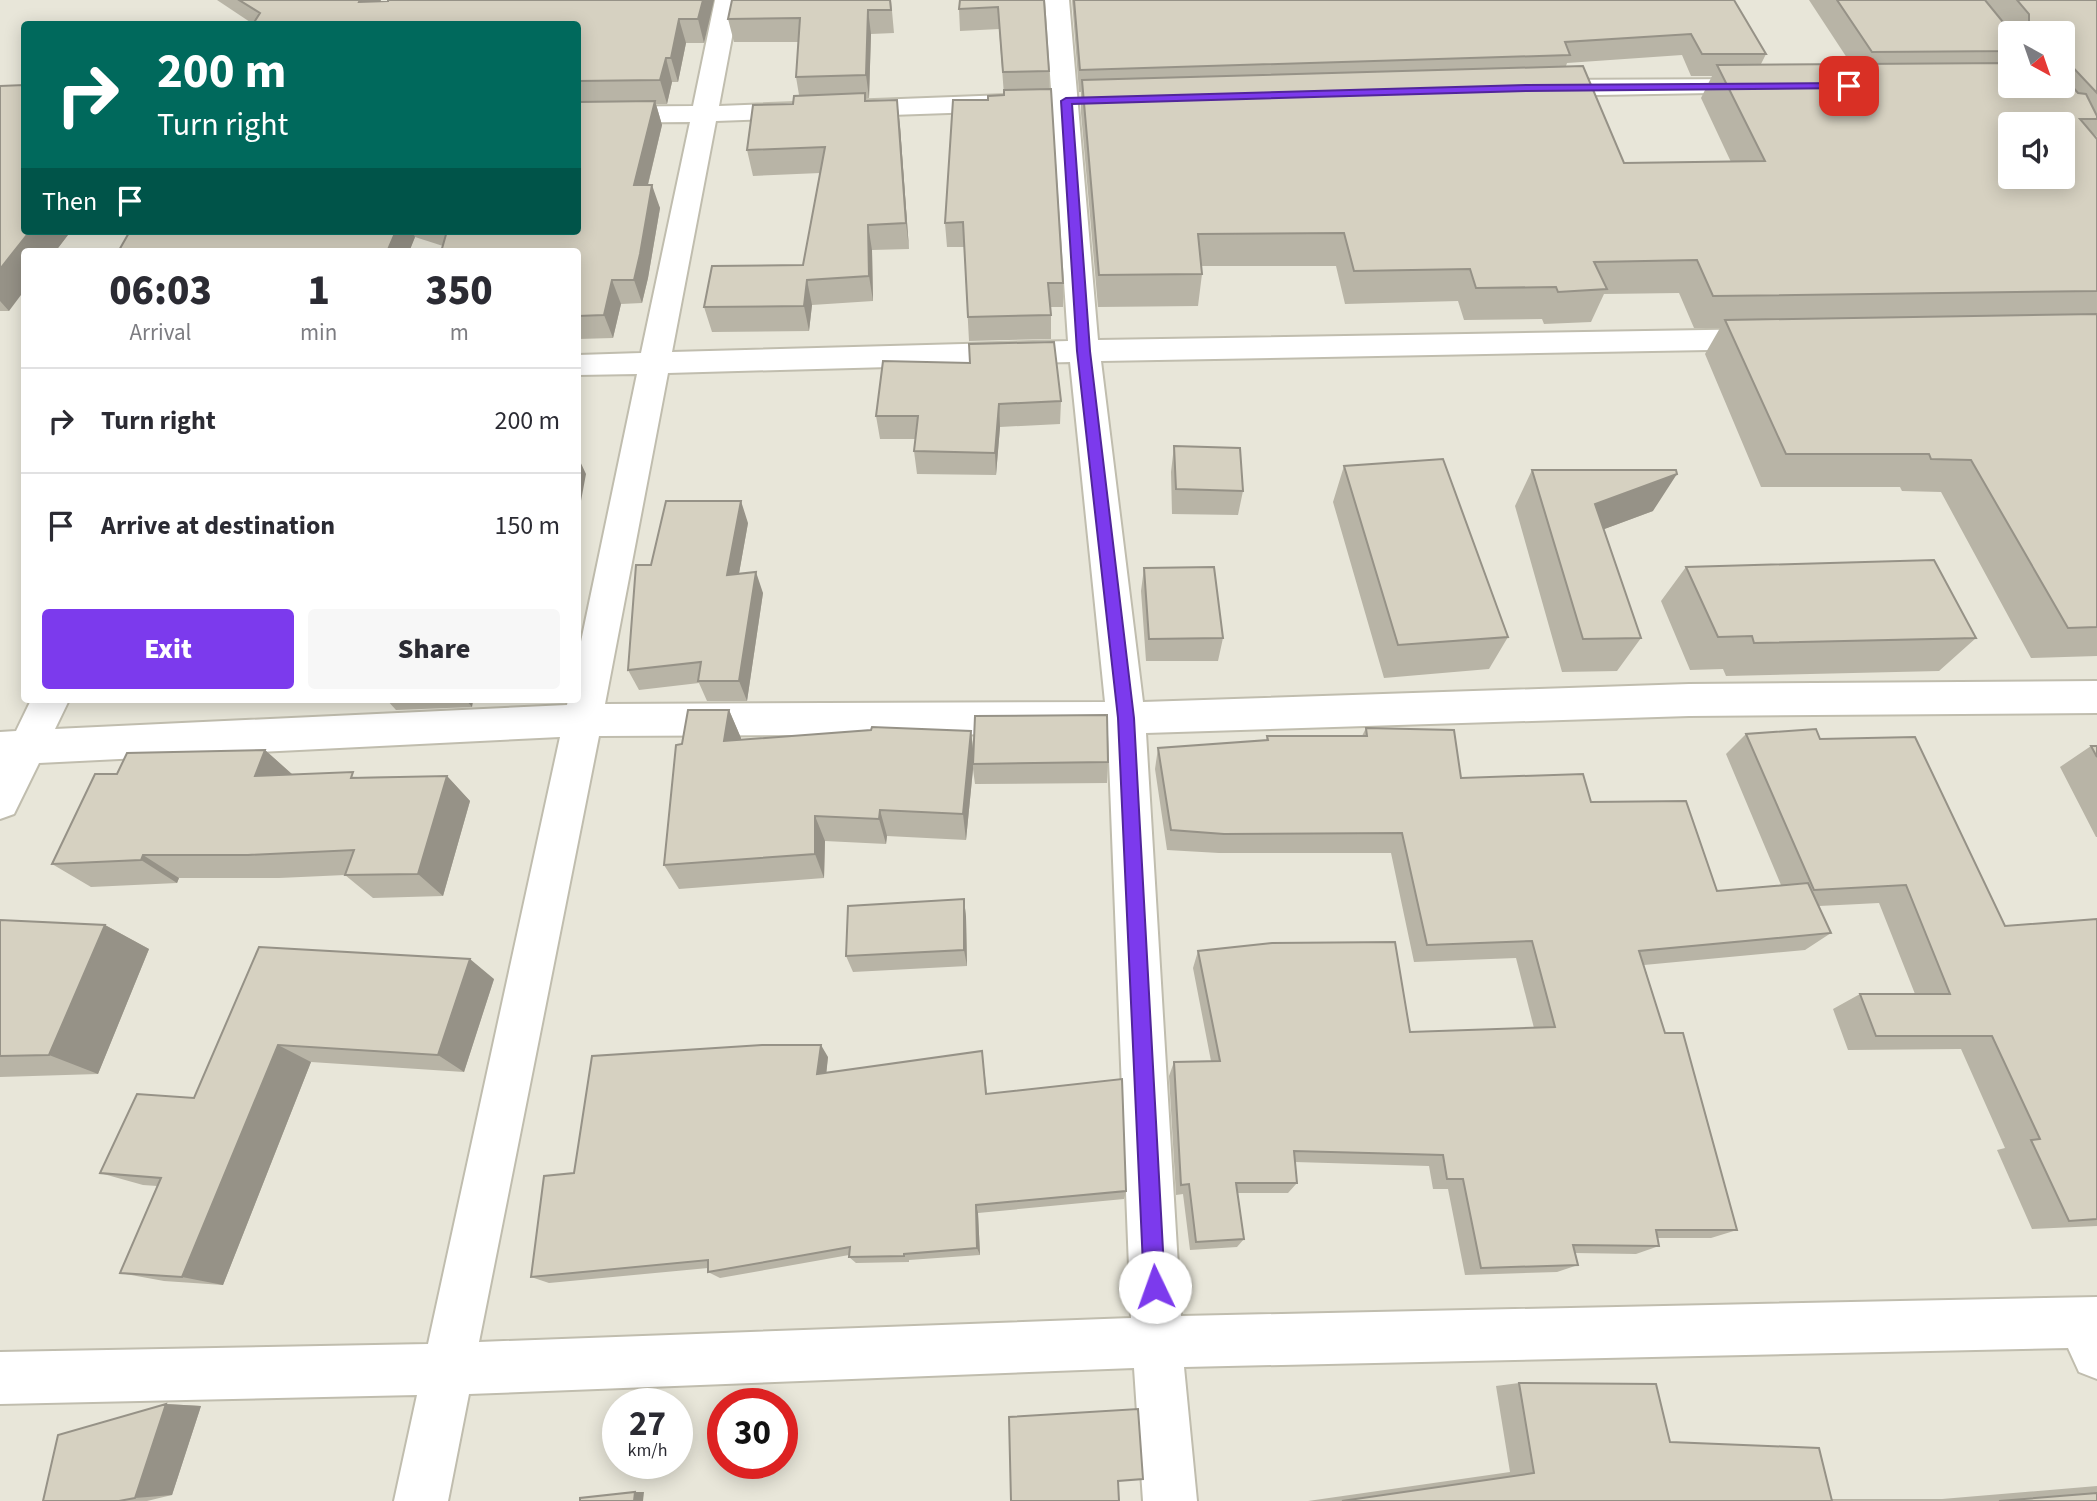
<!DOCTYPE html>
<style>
body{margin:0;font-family:"Source Sans 3",sans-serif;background:#f7f7f7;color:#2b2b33;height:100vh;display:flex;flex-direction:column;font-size:26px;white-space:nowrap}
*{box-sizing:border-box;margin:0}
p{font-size:23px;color:#7c7c81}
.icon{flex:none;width:38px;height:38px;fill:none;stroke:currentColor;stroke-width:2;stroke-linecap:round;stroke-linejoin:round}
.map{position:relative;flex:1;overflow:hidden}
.sheet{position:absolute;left:21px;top:248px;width:560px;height:455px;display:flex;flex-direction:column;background:#fff;border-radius:7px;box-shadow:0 4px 18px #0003}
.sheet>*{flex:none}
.top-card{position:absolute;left:21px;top:21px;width:560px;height:214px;border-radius:7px;box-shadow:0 4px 18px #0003;background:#00695c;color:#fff;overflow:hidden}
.needle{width:46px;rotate:140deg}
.fabs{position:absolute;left:1998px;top:21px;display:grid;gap:14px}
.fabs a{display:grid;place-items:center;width:77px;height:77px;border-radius:7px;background:#fff;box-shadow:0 4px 18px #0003;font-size:35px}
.speed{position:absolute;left:602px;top:1388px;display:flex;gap:14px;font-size:35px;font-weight:700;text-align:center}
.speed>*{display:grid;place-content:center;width:91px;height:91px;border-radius:50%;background:#fff;box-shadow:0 4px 18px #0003;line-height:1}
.speed small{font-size:18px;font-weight:400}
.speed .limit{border:10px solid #d22;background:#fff;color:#111}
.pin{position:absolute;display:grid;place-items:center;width:60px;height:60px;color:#fff;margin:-30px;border-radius:14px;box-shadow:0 4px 10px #0006}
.me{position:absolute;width:77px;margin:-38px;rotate:357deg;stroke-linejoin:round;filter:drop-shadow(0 0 5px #0008)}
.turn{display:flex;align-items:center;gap:24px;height:147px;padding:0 21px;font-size:32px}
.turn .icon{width:91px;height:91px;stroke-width:2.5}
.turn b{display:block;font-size:49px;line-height:60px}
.then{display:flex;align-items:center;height:66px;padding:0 21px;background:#0003;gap:14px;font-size:26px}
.eta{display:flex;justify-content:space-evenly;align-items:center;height:119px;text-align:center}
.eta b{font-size:42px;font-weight:800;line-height:49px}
.primary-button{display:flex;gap:14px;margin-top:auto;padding:14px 21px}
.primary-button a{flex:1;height:80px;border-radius:7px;background:#7c3aed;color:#fff;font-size:28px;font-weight:800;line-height:80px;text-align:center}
.primary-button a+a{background:#f7f7f7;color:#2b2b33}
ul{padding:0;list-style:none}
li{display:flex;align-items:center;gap:21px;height:105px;padding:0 21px;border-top:2px solid #e1e1e2}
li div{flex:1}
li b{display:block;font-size:26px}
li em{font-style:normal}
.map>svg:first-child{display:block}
.residential{fill:#e8e6d9;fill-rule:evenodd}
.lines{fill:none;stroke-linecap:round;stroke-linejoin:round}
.minor-casing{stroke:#c0bdae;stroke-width:4}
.minor{fill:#fff;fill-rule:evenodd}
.wall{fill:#b8b4a6;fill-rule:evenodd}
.shaded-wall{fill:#969287}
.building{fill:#d6d1c1;stroke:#969287;stroke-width:2;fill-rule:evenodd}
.route{fill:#7c3aed;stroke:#51269a;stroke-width:2}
</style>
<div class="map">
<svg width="2097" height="1501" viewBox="0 0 2097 1501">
<rect width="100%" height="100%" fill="#f5f3eb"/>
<path class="residential" d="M0,0H2097V1501H0ZM24,24H578V231H24ZM2011,33H2063V86H2011ZM2011,124H2063V177H2011ZM24,252H578V700H24ZM618,1404H677V1463H618ZM723,1404H782V1463H723Z"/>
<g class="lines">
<defs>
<path id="minor" d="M715,0H739L719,106L1006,95L1015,98L1019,103L1015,108L1006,111L716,121L672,352L1068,341L1045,0H1069L1098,340L1766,329L1777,332L1781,339L1777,346L1766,349L1101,361L1143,702L1689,684L2097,681V713L1689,716L1146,733L1181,1316L2097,1297V1379L2079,1372L2068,1348L1184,1367L1197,1501H1143L1134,1368L469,1394L448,1501H394L417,1395L0,1404V1352L428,1344L560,737L39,763L14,814L0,819V732L16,731L31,700H69L55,729L567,705L568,700H578V656L637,374L578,375V355L641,353L690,122L578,123V107L693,106ZM1070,362L1105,702L605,704L668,373ZM1108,734L1131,1318L479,1342L599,736Z
M1758,79L1767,82L1771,87L1767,92L1542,96L1533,93L1529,88L1533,83L1542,80Z"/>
</defs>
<use href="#minor" class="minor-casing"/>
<use href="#minor" class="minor"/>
</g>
<path class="wall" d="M217,0H381L380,2L388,1V0H714L704,43H686L678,82H672L667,104H656L662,125L648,185L660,208L648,278L642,303L621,304L613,338L578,339V252L443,246L415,237L409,252H118L130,231H578V24H253Z
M891,0L894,33L871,34L869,98L866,99V101L900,126L909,249L872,250L873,301L812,305L809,331L712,332L704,307L803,265L820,173L753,176L747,150L793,104L799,95L796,77L798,42H734L728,19Z
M1044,0L1049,71V89L1063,283V307H1051V339L969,341L964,247H947L945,223L988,100L1004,95L999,29L960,31L959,9Z
M1072,0H1734L1766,54L1761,64H1851L1809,0H2097V137L2089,130L2097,139V656L2031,658L1941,492L1902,491L1900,487H1761L1705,354L1720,328H1694L1679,293L1604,294L1591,322L1544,324L1542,319L1464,320L1458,301L1345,304L1336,266H1201L1202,274L1198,306L1098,307L1081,113V92H1079ZM2011,33H2063V86H2011ZM1682,55L1691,76H1712L1701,98L1731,162L1624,163L1566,66L1567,63Z
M0,86L24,231H71L55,252H24L9,311H0Z
M883,361L1061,401L1060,424L1000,427L996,475L917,474L914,451L916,439H880L876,416Z
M1174,446L1243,491L1238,515L1172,514L1171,472Z
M1344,466L1508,637L1489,669L1384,678L1333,502Z
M1532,470L1653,511L1604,529L1641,638L1617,671L1562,672L1515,506Z
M748,523L739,573L763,593L747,701H707L699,683L639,690L628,670L651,565Z
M1686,567L1976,638L1939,671L1726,676L1723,669L1690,670L1661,601Z
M1144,568L1223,638L1218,661H1146L1141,591Z
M387,700H473L472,707L396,710Z
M729,710L741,738V740L971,731L973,749L1108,762L1107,783L975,784L973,769L966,840L887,836L886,844L825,841L824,878L679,889L664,865L682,744Z
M1366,728L1461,778L1591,802L1717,891L1781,885L1726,754L1746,734L1820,739L2005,926L2097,919V1226L2032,1229L1997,1150L2005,1148L1961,1049L1848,1050L1833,1009L1860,994H1915L1879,903L1819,906L1831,933L1805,950L1644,965L1665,1033L1737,1230L1711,1238H1658L1659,1246L1636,1254L1575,1253L1578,1265L1557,1272L1465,1275L1448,1189H1433L1429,1166L1295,1162L1297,1183L1288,1193H1237L1244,1239L1237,1247L1190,1250L1183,1194L1176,1195L1169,1076L1174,1062L1211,1061L1193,968L1198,951L1410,1032L1534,1028L1516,958L1414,962L1391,853H1219L1167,850L1155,769L1158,748L1266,740L1267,736H1362Z
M2091,746H2097V837H2096L2060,767Z
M265,750L292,774L358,777L447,776L470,801L443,896L373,898L345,875L279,878H179L177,883L91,887L52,864L117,774Z
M964,899L966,917L967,966L853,972L846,956Z
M0,920L105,925L149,949L98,1074L0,1077Z
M259,947L494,979L464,1072L311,1062L223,1285L164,1281L120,1273L157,1186L143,1185L100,1173L194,1098Z
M982,1051L987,1093L1126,1191L1124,1199L978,1213L980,1255L909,1260V1262L856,1263L849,1257V1255L720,1278L708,1272V1268L549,1283L531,1277L574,1173L828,1057L826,1073Z
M1519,1383L1670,1442L1832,1499H1942L2097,1486V1501H1308L1510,1472L1496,1386Z
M166,1404L201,1406L172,1495L147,1501H43Z"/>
<path class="shaded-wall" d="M360,0H381L371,24L359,2Z
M703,0H714L704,43L698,19Z
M868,10L871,34L869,98L866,75Z
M679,19L686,43L678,82L671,58Z
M666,58L672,82L667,104L660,80Z
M897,100L900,126L909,249L906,223Z
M655,101L662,125L642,209L634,185Z
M652,185L660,208L648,278L642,303L634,280Z
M868,225L872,250L873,301L869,276Z
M30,231H71L55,252H24V291L9,311L0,301V269Z
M396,231H412L415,237L409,252H387Z
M612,280L621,304L613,338L604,315Z
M807,280L812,305L809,331L804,306Z
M999,404L1000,427L996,475L995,453Z
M578,457L586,474L578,517Z
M1677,474L1653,511L1575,540L1595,504Z
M741,501L748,523L735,596L727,575Z
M756,572L763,593L747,701L739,681Z
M466,700H473L472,707Z
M729,710L741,738L737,768L724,741Z
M971,731L974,758L973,764V769L966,840L963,814Z
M265,750L294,776H255Z
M447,776L470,801L443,896L418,874Z
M880,810L887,836L886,844L879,819Z
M815,816L825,841L824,878L815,854Z
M143,855L179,878L177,883L141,860Z
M964,899L966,917L967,966L964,950Z
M105,925L149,949L98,1074L49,1055Z
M470,959L494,979L464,1072L438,1055Z
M278,1045L311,1062L223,1285L182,1277Z
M821,1045L828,1057L825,1086L817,1074Z
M976,1205L978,1213L980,1255L977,1248Z
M166,1404L201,1406L172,1495L135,1498Z
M635,1492H644L643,1501H634Z"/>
<path class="building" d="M239,0H360L359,2L388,1V0H703L698,19H679L671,58H666L660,80L578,81V24H253L260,13Z
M732,0H890L891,10H868L866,75L796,77L800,18L728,19Z
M960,0H1044L1049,71L1003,72L998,7L959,9Z
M1074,0H1734L1766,54H1702L1691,34L1565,42L1570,55L1080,70Z
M1837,0H1985L2012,33H2011V51L1872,52Z
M2017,0H2097V93L2066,60H2063V33H2029V14Z
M2011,63V86H2063V76L2078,93L2086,94L2097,116V119H2080L2097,139V291L1713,296L1697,260L1594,262L1607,289L1558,292L1556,287L1476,288L1470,269L1354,271L1344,233L1198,234L1202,274L1099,275L1082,80L1583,66L1624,163L1765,161L1717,65ZM2011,124H2063V177H2011Z
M24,85V231H30L0,269V86Z
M1051,89L1063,283H1048L1051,315L968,317L963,222L945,223L953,100H988V96L1004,95V90Z
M865,93V101L897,100L906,223L868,225L869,276L807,280L804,306L704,307L712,266L803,265L825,147L747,150L753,105L793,104L794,96Z
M655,101L634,185H652L640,254L634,280H612L604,315L578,316V252H441L447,231H578V102Z
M130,231H396L387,252H118Z
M2097,314V627L2068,628L1971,460L1931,459L1929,454H1786L1725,320Z
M1054,342L1061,401L999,404L995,453L914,451L918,416H876L883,361L970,363L969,344Z
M1174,446L1240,448L1243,491L1176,489Z
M1443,459L1508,637L1398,645L1344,466Z
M1532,470H1676L1677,474L1595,504L1641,638L1583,639Z
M666,501H741L727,575L756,572L739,681H698L701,662L628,670L636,565H651Z
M1934,560L1976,638L1754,643L1752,636L1718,637L1686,567Z
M1214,567L1223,638L1149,639L1144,568Z
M688,710H729L724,741L871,730L872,727L971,731L963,814L880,810L879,819L815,816V854L664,865L676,745L682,744Z
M1107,715L1108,762L973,764L975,716Z
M1366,728L1454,730L1461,778L1583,774L1591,802L1686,801L1717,891L1808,883L1831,933L1639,951L1665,1033H1683L1737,1230H1656L1659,1246L1573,1245L1578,1265L1481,1268L1463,1179H1447L1443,1155L1294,1151L1297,1183H1236L1244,1239L1196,1242L1189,1184L1181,1185L1174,1062L1220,1061L1198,951L1272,943L1395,942L1410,1032L1555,1027L1532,941L1427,945L1402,833L1224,834L1171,830L1158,748L1268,740L1267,736H1367Z
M1816,729L1820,739L1915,737L2005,926L2097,919V1219L2069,1221L2031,1140L2040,1139L1992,1036H1876L1860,994H1950L1906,885L1814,890L1746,734Z
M2091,746H2097V757Z
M265,750L255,776L353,772L351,778L447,776L418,874L345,875L354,850L248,855H143L141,860L52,864L95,774H117L127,753Z
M964,899V950L846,956L848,906Z
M0,920L105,925L49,1055L0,1056Z
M259,947L470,959L438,1055L278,1045L182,1277L120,1273L161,1178L100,1173L137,1094L194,1098Z
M762,1045H821L817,1074L982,1051L986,1094L1122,1079L1126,1191L976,1205L977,1248L904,1254V1256L849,1257L850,1247L708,1272V1260L531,1277L544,1176L574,1173L592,1056Z
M1519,1383L1656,1384L1670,1442L1819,1448L1832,1501H1342L1534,1473Z
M166,1404L135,1498L119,1501H43L58,1435Z
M1138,1409L1143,1479L1118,1481L1119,1501H1011L1009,1417Z
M635,1492L634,1501H580V1498Z
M2097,1493V1501H1999Z"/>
<path class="route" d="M1849,83L1853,84V88L1527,91L1072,104L1090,351L1134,718L1165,1287L1162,1295L1155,1298L1147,1295L1144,1287L1118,718L1077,351L1061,101L1066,98L1527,85Z"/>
</svg>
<div class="fabs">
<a><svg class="needle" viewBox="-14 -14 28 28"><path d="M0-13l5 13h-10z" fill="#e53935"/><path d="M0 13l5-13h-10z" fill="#7c7c81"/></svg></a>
<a><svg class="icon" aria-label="sound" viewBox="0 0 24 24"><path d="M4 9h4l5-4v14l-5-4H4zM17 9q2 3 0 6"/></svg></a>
</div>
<div class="speed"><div>27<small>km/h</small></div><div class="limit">30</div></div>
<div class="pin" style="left:1849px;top:86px;background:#d93025"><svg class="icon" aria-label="arrive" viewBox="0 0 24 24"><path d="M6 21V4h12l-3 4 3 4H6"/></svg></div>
<svg class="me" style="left:1155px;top:1287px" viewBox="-20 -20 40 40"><circle r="19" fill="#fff"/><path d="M0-13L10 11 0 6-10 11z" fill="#7c3aed"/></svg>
<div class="top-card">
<div class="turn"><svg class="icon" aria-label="right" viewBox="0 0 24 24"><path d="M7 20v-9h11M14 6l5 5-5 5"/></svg><div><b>200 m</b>Turn right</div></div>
<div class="then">Then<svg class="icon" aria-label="arrive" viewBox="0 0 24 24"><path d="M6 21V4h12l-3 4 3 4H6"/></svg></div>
</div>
<section class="sheet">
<div class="eta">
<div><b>06:03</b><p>Arrival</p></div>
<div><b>1</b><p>min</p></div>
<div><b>350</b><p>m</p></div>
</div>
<ul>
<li><svg class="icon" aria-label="right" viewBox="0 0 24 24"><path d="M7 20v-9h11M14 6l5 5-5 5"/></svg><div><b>Turn right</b></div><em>200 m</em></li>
<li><svg class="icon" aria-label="arrive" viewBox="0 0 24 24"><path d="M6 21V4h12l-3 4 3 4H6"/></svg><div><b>Arrive at destination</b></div><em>150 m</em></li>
</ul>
<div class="primary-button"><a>Exit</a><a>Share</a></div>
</section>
</div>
